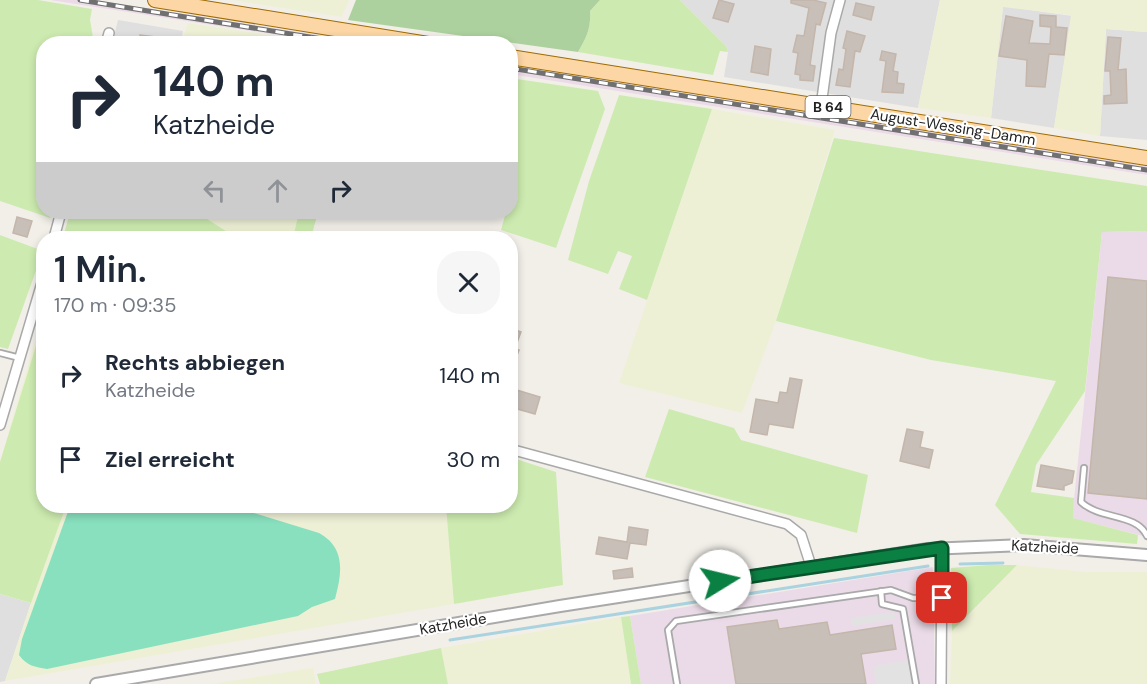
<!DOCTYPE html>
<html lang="de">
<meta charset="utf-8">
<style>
body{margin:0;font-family:"DM Sans",sans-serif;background:#f6f6f7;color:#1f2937;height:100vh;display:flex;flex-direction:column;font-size:22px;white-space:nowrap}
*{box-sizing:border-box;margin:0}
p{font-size:20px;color:#747a83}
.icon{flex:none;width:33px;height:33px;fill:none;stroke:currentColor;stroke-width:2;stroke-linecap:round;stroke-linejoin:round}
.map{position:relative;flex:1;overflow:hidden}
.drawer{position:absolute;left:36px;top:231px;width:482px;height:282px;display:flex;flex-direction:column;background:#fff;border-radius:24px;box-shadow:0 3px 9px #0003}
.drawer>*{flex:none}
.banner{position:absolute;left:36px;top:36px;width:482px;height:183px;border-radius:24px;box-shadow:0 3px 9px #0003;background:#fff;color:#1f2937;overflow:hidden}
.pin{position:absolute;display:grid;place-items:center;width:51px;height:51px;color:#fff;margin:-26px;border-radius:12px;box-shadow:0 3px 9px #0006}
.me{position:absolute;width:66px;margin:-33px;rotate:81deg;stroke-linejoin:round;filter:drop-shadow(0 0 4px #0008)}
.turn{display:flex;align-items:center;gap:21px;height:126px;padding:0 18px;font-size:27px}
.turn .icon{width:78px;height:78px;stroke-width:2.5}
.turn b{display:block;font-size:42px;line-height:51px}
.lanes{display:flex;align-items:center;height:57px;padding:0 18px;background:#0003;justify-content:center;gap:30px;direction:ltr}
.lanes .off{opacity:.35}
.round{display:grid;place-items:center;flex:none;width:63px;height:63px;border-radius:24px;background:#f6f6f7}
.head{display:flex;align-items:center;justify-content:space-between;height:102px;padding:0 18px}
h1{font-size:36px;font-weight:600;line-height:45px}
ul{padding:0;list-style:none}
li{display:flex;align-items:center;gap:18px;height:84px;padding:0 18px}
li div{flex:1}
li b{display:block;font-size:22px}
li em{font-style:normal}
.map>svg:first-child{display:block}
.residential{fill:#e0dfdf}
.industrial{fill:#ebdbe8}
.farmland{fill:#eef0d5}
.grass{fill:#cdebb0}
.forest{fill:#add19e}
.pitch{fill:#88e0be}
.parking{fill:#e2e2e2}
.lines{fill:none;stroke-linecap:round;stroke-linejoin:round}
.stream{stroke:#aad3df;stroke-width:3}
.building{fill:#c7bfb8;stroke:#c4b6ab;stroke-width:1.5}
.service-casing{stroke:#a9a9a9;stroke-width:8}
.minor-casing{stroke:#a9a9a9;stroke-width:12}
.tertiary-casing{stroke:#a9a9a9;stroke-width:14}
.primary-casing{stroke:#a06b00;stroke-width:16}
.service{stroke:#fff;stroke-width:4.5}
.minor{stroke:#fff;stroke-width:9}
.tertiary{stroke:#fff;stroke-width:10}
.primary{stroke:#fcd6a4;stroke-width:14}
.rail-casing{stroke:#707070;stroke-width:5}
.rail{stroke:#fff;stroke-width:3;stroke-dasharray:9;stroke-linecap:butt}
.route-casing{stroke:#07532c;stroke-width:15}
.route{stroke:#0b8043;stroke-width:10}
.labels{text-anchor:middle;stroke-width:4.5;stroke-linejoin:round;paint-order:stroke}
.shield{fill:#fff;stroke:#646464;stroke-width:1.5}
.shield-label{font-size:14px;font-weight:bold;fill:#222}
.street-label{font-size:15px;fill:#222;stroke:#fff}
</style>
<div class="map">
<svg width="1147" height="684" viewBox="0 0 1147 684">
<rect width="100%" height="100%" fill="#f2efe9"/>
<path class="residential" d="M680,0H940L918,108L724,77L728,52L726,46Z
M1003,6L1072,16L1054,128L991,118Z
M118,20L183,31L181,43L112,44Z
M1106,29L1147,32V140L1100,136Z
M0,594L31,603L5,681L0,682Z"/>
<path class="industrial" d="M50,0H95L369,43H330Z
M510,66L1147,166V175L510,74Z
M1147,231V537L1072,518L1102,232Z
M933,567L935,684H641L630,616Z"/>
<path class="farmland" d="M231,0H349L342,17Z
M940,0H1147V32L1106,29L1100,136L1054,128L1071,15L1003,7L991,118L918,108Z
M188,23L323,43H181Z
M712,109L835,130L776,321L742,413L619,383Z
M196,212H299L293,238H237Z
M43,314L44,506H446L454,604L5,681L31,603L0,594V462Z
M1017,565L1087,572H1147V684H950L952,631Z
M621,617L631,684H448L441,648Z
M313,668L316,684H211Z"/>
<path class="grass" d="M0,0H38L92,9L90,20L94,43L44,44V212H52L50,218L0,201Z
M600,0H680L726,46L728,52L720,51L713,75L578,52C587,37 591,28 590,11Z
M510,78L598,91L605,109L556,248L501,230L506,212H510Z
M619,95L712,109L647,300L619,289L632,256L618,251L608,274L568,260L589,181Z
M834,138L1147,186V231L1102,232L1085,391L1036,465L1031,492L1074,498L1073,518L1138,535L1137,544L1020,534L995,505L1056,381L931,360L776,321Z
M70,212H196L237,238H63Z
M299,212H318L311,238H293Z
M0,235L43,251L8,349L0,347Z
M39,336L44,338V506H66L31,603L0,594V462Z
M669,409L734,428L741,440L868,475L857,533L645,477Z
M510,457L556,472L563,585L454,604L446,506H510Z
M989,565H1017L952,631L951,568Z
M630,616L641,684H631L621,617Z
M441,648L448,684H320L317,674Z"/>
<path class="forest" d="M356,0H600L590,11C591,28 587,37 578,52L348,20Z"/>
<path class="pitch" d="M70,506H231L319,533C346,548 342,573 335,599L312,607L298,616L47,669C35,667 27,666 19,655L22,639Z"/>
<path class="parking" d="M894,612L895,619L852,626L851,618Z
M909,660L912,684H876L873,666Z"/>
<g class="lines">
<path class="stream" d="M960,564L1003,563
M450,640L928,566"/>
</g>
<path class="building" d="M719,0L734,4L728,22L713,18Z
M791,0H813L826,3L820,25L816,24L810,65L815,66L813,81L800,80V75L795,74L798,53L793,52L797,35L804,36L809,8L791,3Z
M856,3L874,7L871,20L853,15Z
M1040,15L1056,16V27L1067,28L1064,55L1049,54L1045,87L1026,86L1027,60L999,56L1006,16L1033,21L1029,43L1050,44L1051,27L1040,26Z
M847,31L865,36L860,52L855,51L850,87L836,85L839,69L843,70L846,49L843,48Z
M140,35L163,38V44H139Z
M1108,37L1121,38L1118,70L1126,69L1127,103L1104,104V96L1111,95L1110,71H1105Z
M755,46L771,49L768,75L751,72Z
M882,51L896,54L893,71L898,72L897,83L904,84L903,93L882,92L886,61L880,60Z
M17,217L32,221L27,237L13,233Z
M1108,277L1147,281V499L1088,493Z
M510,328L521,332L515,348L519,350L510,373Z
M790,378L802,380L793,428L769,424L767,435L750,432L756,399L778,403L780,392L787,393Z
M510,388L540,397L535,414L510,407Z
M907,429L923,432L920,447L933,450L929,468L900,461Z
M1041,465L1074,471L1072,483L1064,486V490L1037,486Z
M629,527L648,530L646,545L630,543L627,559L596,554L599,537L627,542Z
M632,568L633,577L614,579L613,571Z
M777,620L779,629L827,622L830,635L892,625L896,649L861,654L866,684H736L727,627Z"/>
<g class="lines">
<defs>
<path id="service" d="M0,353L20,358
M1084,468L1081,502C1100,520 1137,513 1147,536
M881,591L882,604L903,609L916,684
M677,684L668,630L676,621L891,590L913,598H942"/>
<path id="minor" d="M106,44L109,33
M821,106L831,33L840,0
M54,238L61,212
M0,425L44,276
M510,449L787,524L801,535L811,566
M941,684L942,548"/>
<path id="tertiary" d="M96,684L560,606L928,549L1024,545L1147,555"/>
<path id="primary" d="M155,0L428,44
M510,57L1147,158"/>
</defs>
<use href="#service" class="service-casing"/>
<use href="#minor" class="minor-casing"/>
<use href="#tertiary" class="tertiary-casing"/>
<use href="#primary" class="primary-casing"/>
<use href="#service" class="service"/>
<use href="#minor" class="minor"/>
<use href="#tertiary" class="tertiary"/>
<use href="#primary" class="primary"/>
<defs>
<path id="rail" d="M80,0L353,44
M510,68L1147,170"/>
</defs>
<use href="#rail" class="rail-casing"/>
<use href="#rail" class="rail"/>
</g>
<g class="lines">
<defs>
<path id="route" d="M720,581L942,548V598"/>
</defs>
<use href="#route" class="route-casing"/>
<use href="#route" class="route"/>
</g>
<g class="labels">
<rect class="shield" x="805.5" y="96" width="45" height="22" rx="4.5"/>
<g class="shield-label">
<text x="828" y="112">B 64</text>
</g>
<g class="street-label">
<text transform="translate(953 127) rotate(9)" y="5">August-Wessing-Damm</text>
<text transform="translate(1045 547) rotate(3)" y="5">Katzheide</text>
<text transform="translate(453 624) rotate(-10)" y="5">Katzheide</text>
</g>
</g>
</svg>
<div class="pin" style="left:942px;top:598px;background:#d93025"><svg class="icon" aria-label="arrive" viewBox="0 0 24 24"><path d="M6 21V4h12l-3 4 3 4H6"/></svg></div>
<svg class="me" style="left:720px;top:581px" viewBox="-20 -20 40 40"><circle r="19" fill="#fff"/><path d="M0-13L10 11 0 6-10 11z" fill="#0b8043"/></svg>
<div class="banner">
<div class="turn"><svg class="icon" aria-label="right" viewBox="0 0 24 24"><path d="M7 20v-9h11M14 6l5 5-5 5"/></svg><div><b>140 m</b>Katzheide</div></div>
<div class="lanes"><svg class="icon off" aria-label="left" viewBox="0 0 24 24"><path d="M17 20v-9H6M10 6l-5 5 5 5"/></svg><svg class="icon off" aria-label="ahead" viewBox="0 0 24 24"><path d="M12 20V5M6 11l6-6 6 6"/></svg><svg class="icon" aria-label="right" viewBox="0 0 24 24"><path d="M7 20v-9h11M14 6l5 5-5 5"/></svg></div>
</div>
<section class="drawer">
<div class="head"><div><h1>1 Min.</h1><p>170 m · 09:35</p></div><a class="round"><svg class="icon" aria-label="close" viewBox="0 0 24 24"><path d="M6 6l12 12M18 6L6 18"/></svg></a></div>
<ul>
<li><svg class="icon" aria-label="right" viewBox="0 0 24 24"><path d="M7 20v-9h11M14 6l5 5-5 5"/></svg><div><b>Rechts abbiegen</b><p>Katzheide</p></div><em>140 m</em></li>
<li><svg class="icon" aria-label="arrive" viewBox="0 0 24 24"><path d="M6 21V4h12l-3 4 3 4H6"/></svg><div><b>Ziel erreicht</b></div><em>30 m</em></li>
</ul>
</section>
</div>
